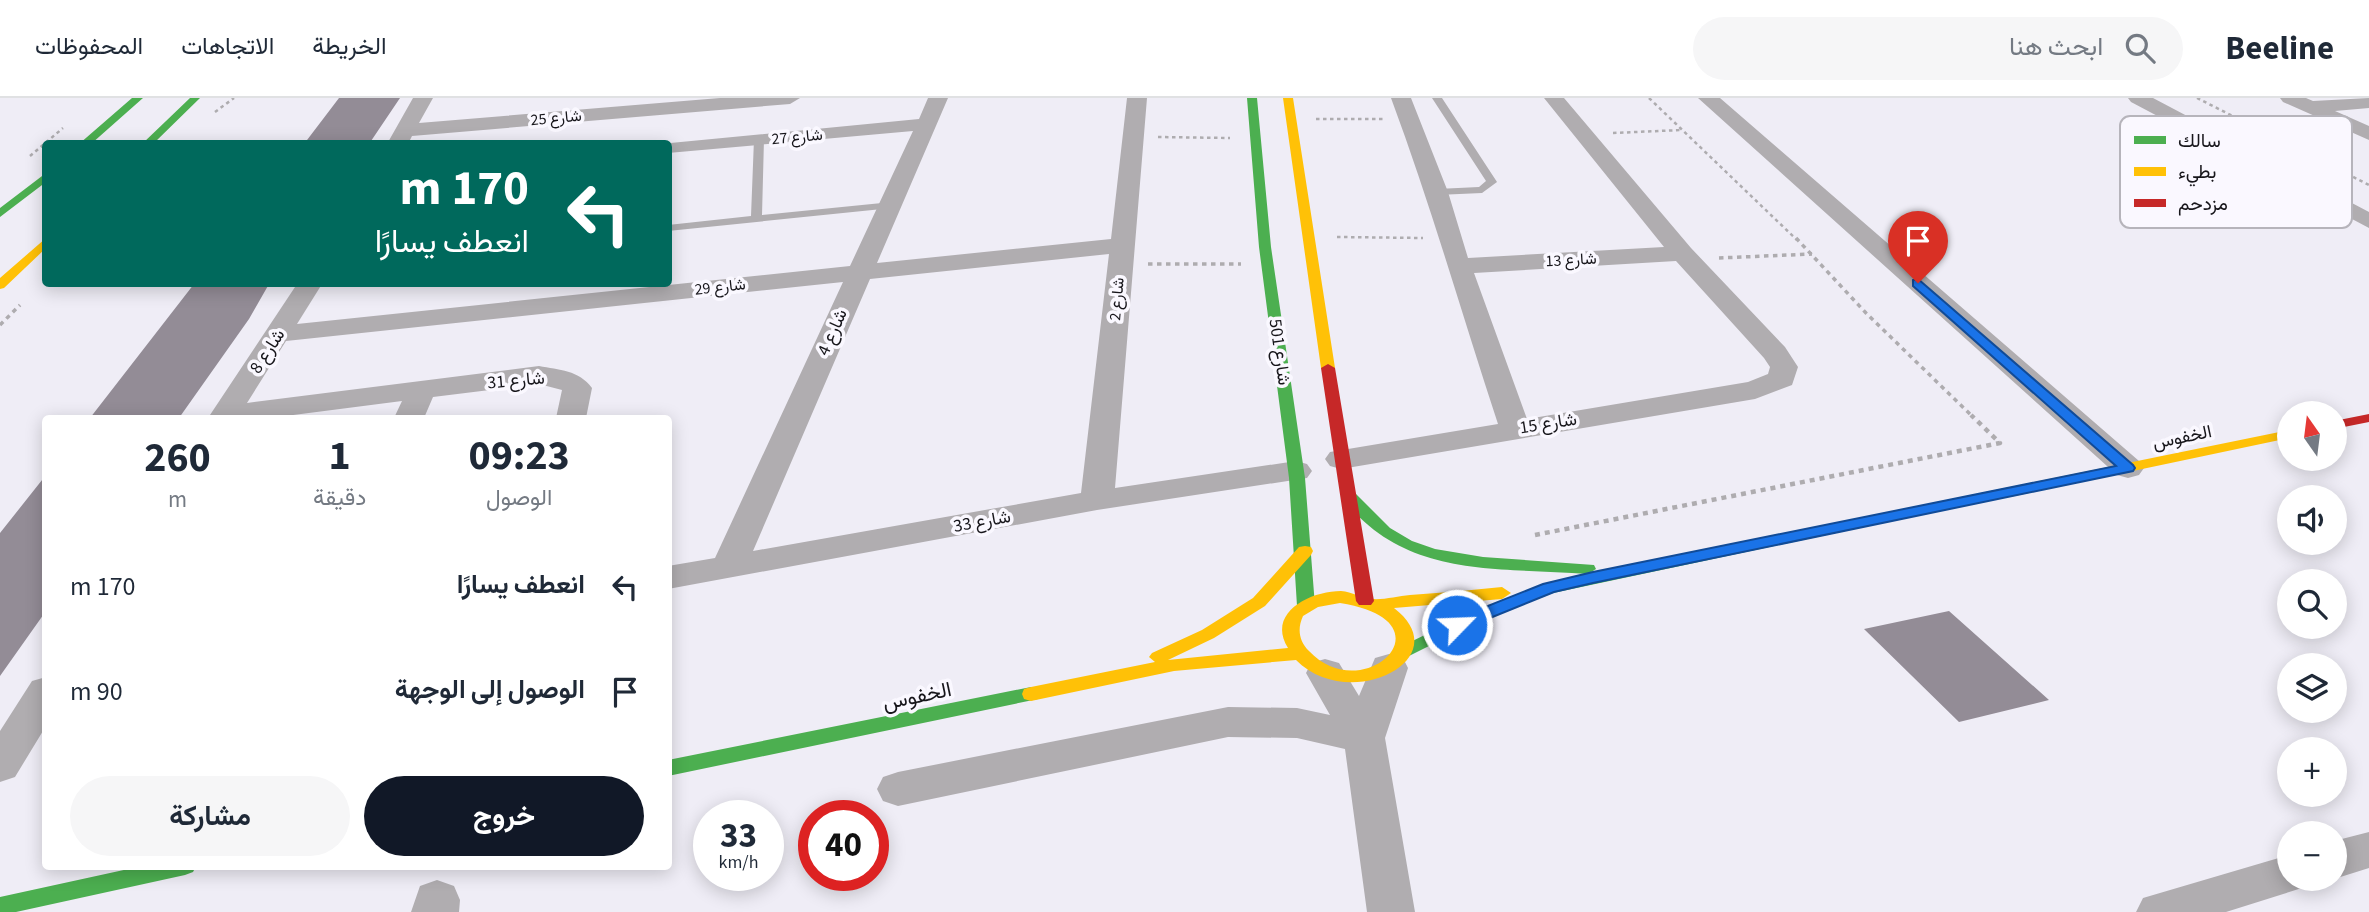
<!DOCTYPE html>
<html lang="ar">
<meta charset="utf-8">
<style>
body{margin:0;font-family:"Source Sans 3",Vazirmatn,sans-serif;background:#f6f6f7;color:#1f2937;direction:rtl;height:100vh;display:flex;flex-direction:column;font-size:26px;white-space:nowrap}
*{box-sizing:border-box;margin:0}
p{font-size:23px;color:#747a83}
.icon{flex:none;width:38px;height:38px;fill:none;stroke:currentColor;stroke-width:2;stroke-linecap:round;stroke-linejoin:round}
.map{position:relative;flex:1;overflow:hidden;direction:ltr}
.sheet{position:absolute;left:42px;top:317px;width:630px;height:455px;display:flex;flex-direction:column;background:#fff;border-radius:7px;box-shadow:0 4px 18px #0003;direction:rtl}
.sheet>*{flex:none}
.banner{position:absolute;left:42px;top:42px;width:630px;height:147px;border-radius:7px;box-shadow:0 4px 18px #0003;direction:rtl;background:#00695c;color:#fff;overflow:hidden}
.needle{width:46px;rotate:346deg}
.tools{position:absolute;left:2277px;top:303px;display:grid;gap:14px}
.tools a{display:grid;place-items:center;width:70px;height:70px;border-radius:50%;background:#fff;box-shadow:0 4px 18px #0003;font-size:35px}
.speed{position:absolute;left:693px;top:702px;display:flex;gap:14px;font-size:35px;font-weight:700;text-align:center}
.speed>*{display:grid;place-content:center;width:91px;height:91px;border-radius:50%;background:#fff;box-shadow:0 4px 18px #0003;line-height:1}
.speed small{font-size:18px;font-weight:400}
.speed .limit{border:10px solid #d22;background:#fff;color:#111}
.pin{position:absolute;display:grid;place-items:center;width:60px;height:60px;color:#fff;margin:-72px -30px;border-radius:50% 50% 50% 0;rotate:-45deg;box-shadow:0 0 7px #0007}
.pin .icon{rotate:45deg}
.me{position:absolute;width:77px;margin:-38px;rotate:66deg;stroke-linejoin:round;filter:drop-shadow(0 0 5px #0008)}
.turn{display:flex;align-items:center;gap:24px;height:147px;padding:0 28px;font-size:32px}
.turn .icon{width:91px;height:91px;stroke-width:2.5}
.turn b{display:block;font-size:49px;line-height:60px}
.eta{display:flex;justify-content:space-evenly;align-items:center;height:119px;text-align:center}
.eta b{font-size:42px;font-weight:700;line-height:49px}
.primary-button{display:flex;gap:14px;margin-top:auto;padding:14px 28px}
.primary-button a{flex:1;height:80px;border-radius:42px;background:#111827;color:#fff;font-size:28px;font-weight:700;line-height:80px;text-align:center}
.primary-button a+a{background:#f6f6f7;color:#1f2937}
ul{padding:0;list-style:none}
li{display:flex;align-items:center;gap:21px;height:105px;padding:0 28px}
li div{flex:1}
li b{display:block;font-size:26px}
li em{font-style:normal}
header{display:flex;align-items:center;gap:42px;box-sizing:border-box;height:98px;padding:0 35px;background:#fff;border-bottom:2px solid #e0e1e3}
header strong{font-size:33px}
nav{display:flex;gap:38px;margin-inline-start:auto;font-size:24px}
.search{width:490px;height:63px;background:#f6f6f7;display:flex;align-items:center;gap:18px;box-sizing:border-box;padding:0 24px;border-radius:38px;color:#747a83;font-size:26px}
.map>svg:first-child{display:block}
.building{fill:#938c96}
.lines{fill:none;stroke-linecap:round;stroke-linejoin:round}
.path-far2{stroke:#aeacaf;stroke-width:2.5;stroke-dasharray:3.5 3.5;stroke-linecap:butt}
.path-far1{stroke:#aeacaf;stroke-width:3.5;stroke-dasharray:4.5 4.5;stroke-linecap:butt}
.path{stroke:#aeacaf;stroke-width:4.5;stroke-dasharray:5 5;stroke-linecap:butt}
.lane{fill:#b0adb0;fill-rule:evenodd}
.street{fill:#b0adb0;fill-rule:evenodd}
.fast{fill:#4caf50;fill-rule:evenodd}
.slow{fill:#ffc107;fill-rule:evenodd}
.jam{fill:#c62828;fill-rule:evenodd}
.route{fill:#1a73e8;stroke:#114b97;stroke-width:2}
.labels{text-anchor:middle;stroke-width:7;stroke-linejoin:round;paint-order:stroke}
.far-street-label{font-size:16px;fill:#17161b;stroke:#faf8ff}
.street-label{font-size:18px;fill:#17161b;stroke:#faf8ff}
.near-street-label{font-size:21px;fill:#17161b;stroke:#faf8ff}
.key{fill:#faf8ff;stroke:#b6b4bb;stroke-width:2}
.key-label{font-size:19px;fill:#17161b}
</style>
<header>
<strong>Beeline</strong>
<div class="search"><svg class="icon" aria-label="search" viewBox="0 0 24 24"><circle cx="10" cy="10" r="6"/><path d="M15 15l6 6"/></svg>ابحث هنا</div>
<nav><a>الخريطة</a><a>الاتجاهات</a><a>المحفوظات</a></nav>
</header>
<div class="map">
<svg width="2369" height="814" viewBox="0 0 2369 814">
<rect width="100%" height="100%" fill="#efedf6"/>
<path class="building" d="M339,0H400L369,46H304Z
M194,186H269L249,221L179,320H90Z
M46,377V513L0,578V435Z
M1949,513L2049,602L1959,624L1864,531Z"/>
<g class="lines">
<path class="path-far2" d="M1649,0L1797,142
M2197,0L2369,87
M215,14L234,0
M1316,21H1384
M1613,35L1681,32
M1158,39L1230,40
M30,58L63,30
M1337,139L1423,140"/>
<path class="path-far1" d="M1796,140L1866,215L1973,319
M1719,160L1812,156
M1148,166H1241
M0,227L20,207"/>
<path class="path" d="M1535,437L2000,345L1971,317"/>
<path class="lane" d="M1432,0H1442L1497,84L1482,95L1437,97L1432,94L1437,91L1479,89L1486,83Z
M759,38L764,41L762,117L892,104L897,107L892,110L668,133V127L751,118L754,41Z"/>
<path class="street" d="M413,0H433L419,25L720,0H800L790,6L412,38L408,46H387Z
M928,0H948L877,165L1111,141L1127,0H1147L1115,390L1296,363L1307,366L1312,373L1307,380L1097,412L668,491V468L715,460L843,184L286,243L247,305L539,268C559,272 579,272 592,290L586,320H556L562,292L539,286L433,299L424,320H394L402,303L270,320H208L297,186H322L297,226L850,168L913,33L668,55V46H660L919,21ZM1109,156L1081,395L753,453L870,181Z
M1391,0H1411L1448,94L1468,160L1664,149L1544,0H1564L1691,150L1785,249L1798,269L1792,287L1755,301L1341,371L1330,368L1325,361L1330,354L1498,326C1462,217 1431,107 1391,0ZM1676,163L1764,260L1770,269L1768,276L1748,284L1527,321L1474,175Z
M1698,0H1720L2139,363L2144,370L2139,377L2128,380L2117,377Z
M2128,0H2153L2369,114V130L2131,4Z
M2280,0H2306L2313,3L2369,0V10L2335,13L2369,28V42L2283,4Z
M1389,556L1403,560L1408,570L1385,640L1415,814H1367L1345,651L1297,640L1228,639L898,708L883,703L877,691L883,679L898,674L1228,609L1297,610L1330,617L1306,575L1311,565L1325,561L1339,565L1359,598L1375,560Z
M46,579V628L15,679L0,684V633L32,583Z
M2369,734V770L2334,781V743Z
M2289,757V780H2310L2305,789L2226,814H2136L2143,800Z
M437,782L454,788L460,802L459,814H411L420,788Z"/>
<path class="fast" d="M132,0H143L91,46H79Z
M190,0H200L153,46H142Z
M1247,0H1257L1271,149L1305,380L1315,508L1312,512H1300L1297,508L1289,380L1259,149Z
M46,75V84L0,119V110Z
M2010,389L2015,391L2018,394L2015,397L1553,495L1481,522L1403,561L1397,559L1394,555L1397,551C1459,519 1519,491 1588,476C1497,469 1403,481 1342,399L1344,396H1356L1390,430L1412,443L1435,451L1483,459L1594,467L1596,471L1588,476Z
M1031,589L1038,591L1040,596L1038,601L668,678V662Z
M142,768H196L193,774L185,777L16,814H0V799Z"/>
<path class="slow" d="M1283,0H1293L1335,270L1328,274L1321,270Z
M46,140V150L4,190L0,191V180Z
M2289,332V340L2010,399L2002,394L2010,389Z
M1305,448L1311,449L1313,453L1311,457L1265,508L1214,540L1168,562L1288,550C1266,515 1310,493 1341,493C1352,494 1362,500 1372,501C1384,502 1398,498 1410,497C1441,495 1471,492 1502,489L1511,495L1502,501L1394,510C1460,561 1349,616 1296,562L1174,573L1031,603L1024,601L1022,596L1024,591L1031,589L1155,564L1149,559L1152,555L1202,532L1253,500L1299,449ZM1340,505C1456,523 1363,611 1309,553C1299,543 1297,531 1303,518L1318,509Z"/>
<path class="jam" d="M1328,266L1335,270L1374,503L1371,507H1359L1356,503L1321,270Z
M2369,316V324L2334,331V323Z"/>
</g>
<path class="route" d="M1918,181L2133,367L2135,370L2133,373L1593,485L1554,494L1463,531H1450L1448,527L1450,523L1543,486L1593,474L2116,368L1913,188V182Z"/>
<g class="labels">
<g class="far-street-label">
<text transform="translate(556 19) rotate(-5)" y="6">شارع 25</text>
<text transform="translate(797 38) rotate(-5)" y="6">شارع 27</text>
<text transform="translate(1571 161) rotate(-3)" y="6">شارع 13</text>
<text transform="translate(720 188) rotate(-6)" y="6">شارع 29</text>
<text transform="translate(1116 201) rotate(-85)" y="6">شارع 2</text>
</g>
<g class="street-label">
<text transform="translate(832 234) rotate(-66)" y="6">شارع 4</text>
<text transform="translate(267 253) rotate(-57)" y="6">شارع 8</text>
<text transform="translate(1280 254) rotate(82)" y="6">شارع 501</text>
<text transform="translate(516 282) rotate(-5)" y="6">شارع 31</text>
<text transform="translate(1548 325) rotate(-9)" y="6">شارع 15</text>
<text transform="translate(2182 339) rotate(-12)" y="6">الخفوس</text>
<text transform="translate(982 423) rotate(-10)" y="6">شارع 33</text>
</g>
<g class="near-street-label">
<text transform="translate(917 598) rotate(-12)" y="7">الخفوس</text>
</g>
</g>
<rect x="2120" y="18" width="232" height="112" rx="10" class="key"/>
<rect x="2134" y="38" width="32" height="8" fill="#4caf50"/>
<rect x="2134" y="69" width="32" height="9" fill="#ffc107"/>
<rect x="2134" y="101" width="32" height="8" fill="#c62828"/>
<g class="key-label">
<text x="2178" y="49">سالك</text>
<text x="2178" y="80">بطيء</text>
<text x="2178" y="112">مزدحم</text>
</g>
</svg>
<div class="tools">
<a><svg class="needle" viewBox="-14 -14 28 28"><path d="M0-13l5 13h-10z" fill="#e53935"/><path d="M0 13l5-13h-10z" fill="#747a83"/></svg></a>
<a><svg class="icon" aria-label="sound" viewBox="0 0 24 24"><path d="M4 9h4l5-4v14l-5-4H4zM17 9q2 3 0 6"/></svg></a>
<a><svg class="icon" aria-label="search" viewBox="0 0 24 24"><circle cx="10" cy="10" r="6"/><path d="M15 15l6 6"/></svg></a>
<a><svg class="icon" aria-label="layers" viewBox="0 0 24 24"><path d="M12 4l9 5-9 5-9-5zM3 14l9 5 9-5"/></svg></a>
<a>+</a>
<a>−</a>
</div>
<div class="speed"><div>33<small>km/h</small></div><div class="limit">40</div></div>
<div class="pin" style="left:1918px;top:185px;background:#d93025"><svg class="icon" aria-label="arrive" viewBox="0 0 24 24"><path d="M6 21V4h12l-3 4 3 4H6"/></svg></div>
<svg class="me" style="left:1457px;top:527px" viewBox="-20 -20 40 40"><circle r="17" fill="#1a73e8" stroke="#fff" stroke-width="3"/><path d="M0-11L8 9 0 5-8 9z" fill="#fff"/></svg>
<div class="banner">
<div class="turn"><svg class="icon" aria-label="left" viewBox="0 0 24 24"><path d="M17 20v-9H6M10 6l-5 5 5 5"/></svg><div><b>170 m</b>انعطف يسارًا</div></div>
</div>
<section class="sheet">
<div class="eta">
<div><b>09:23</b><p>الوصول</p></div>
<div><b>1</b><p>دقيقة</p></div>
<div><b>260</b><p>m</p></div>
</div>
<ul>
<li><svg class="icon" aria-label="left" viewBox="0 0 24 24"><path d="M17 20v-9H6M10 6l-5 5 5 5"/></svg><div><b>انعطف يسارًا</b></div><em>170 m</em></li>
<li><svg class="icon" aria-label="arrive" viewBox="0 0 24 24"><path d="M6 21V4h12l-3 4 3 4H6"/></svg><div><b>الوصول إلى الوجهة</b></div><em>90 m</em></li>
</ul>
<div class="primary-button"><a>خروج</a><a>مشاركة</a></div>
</section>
</div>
